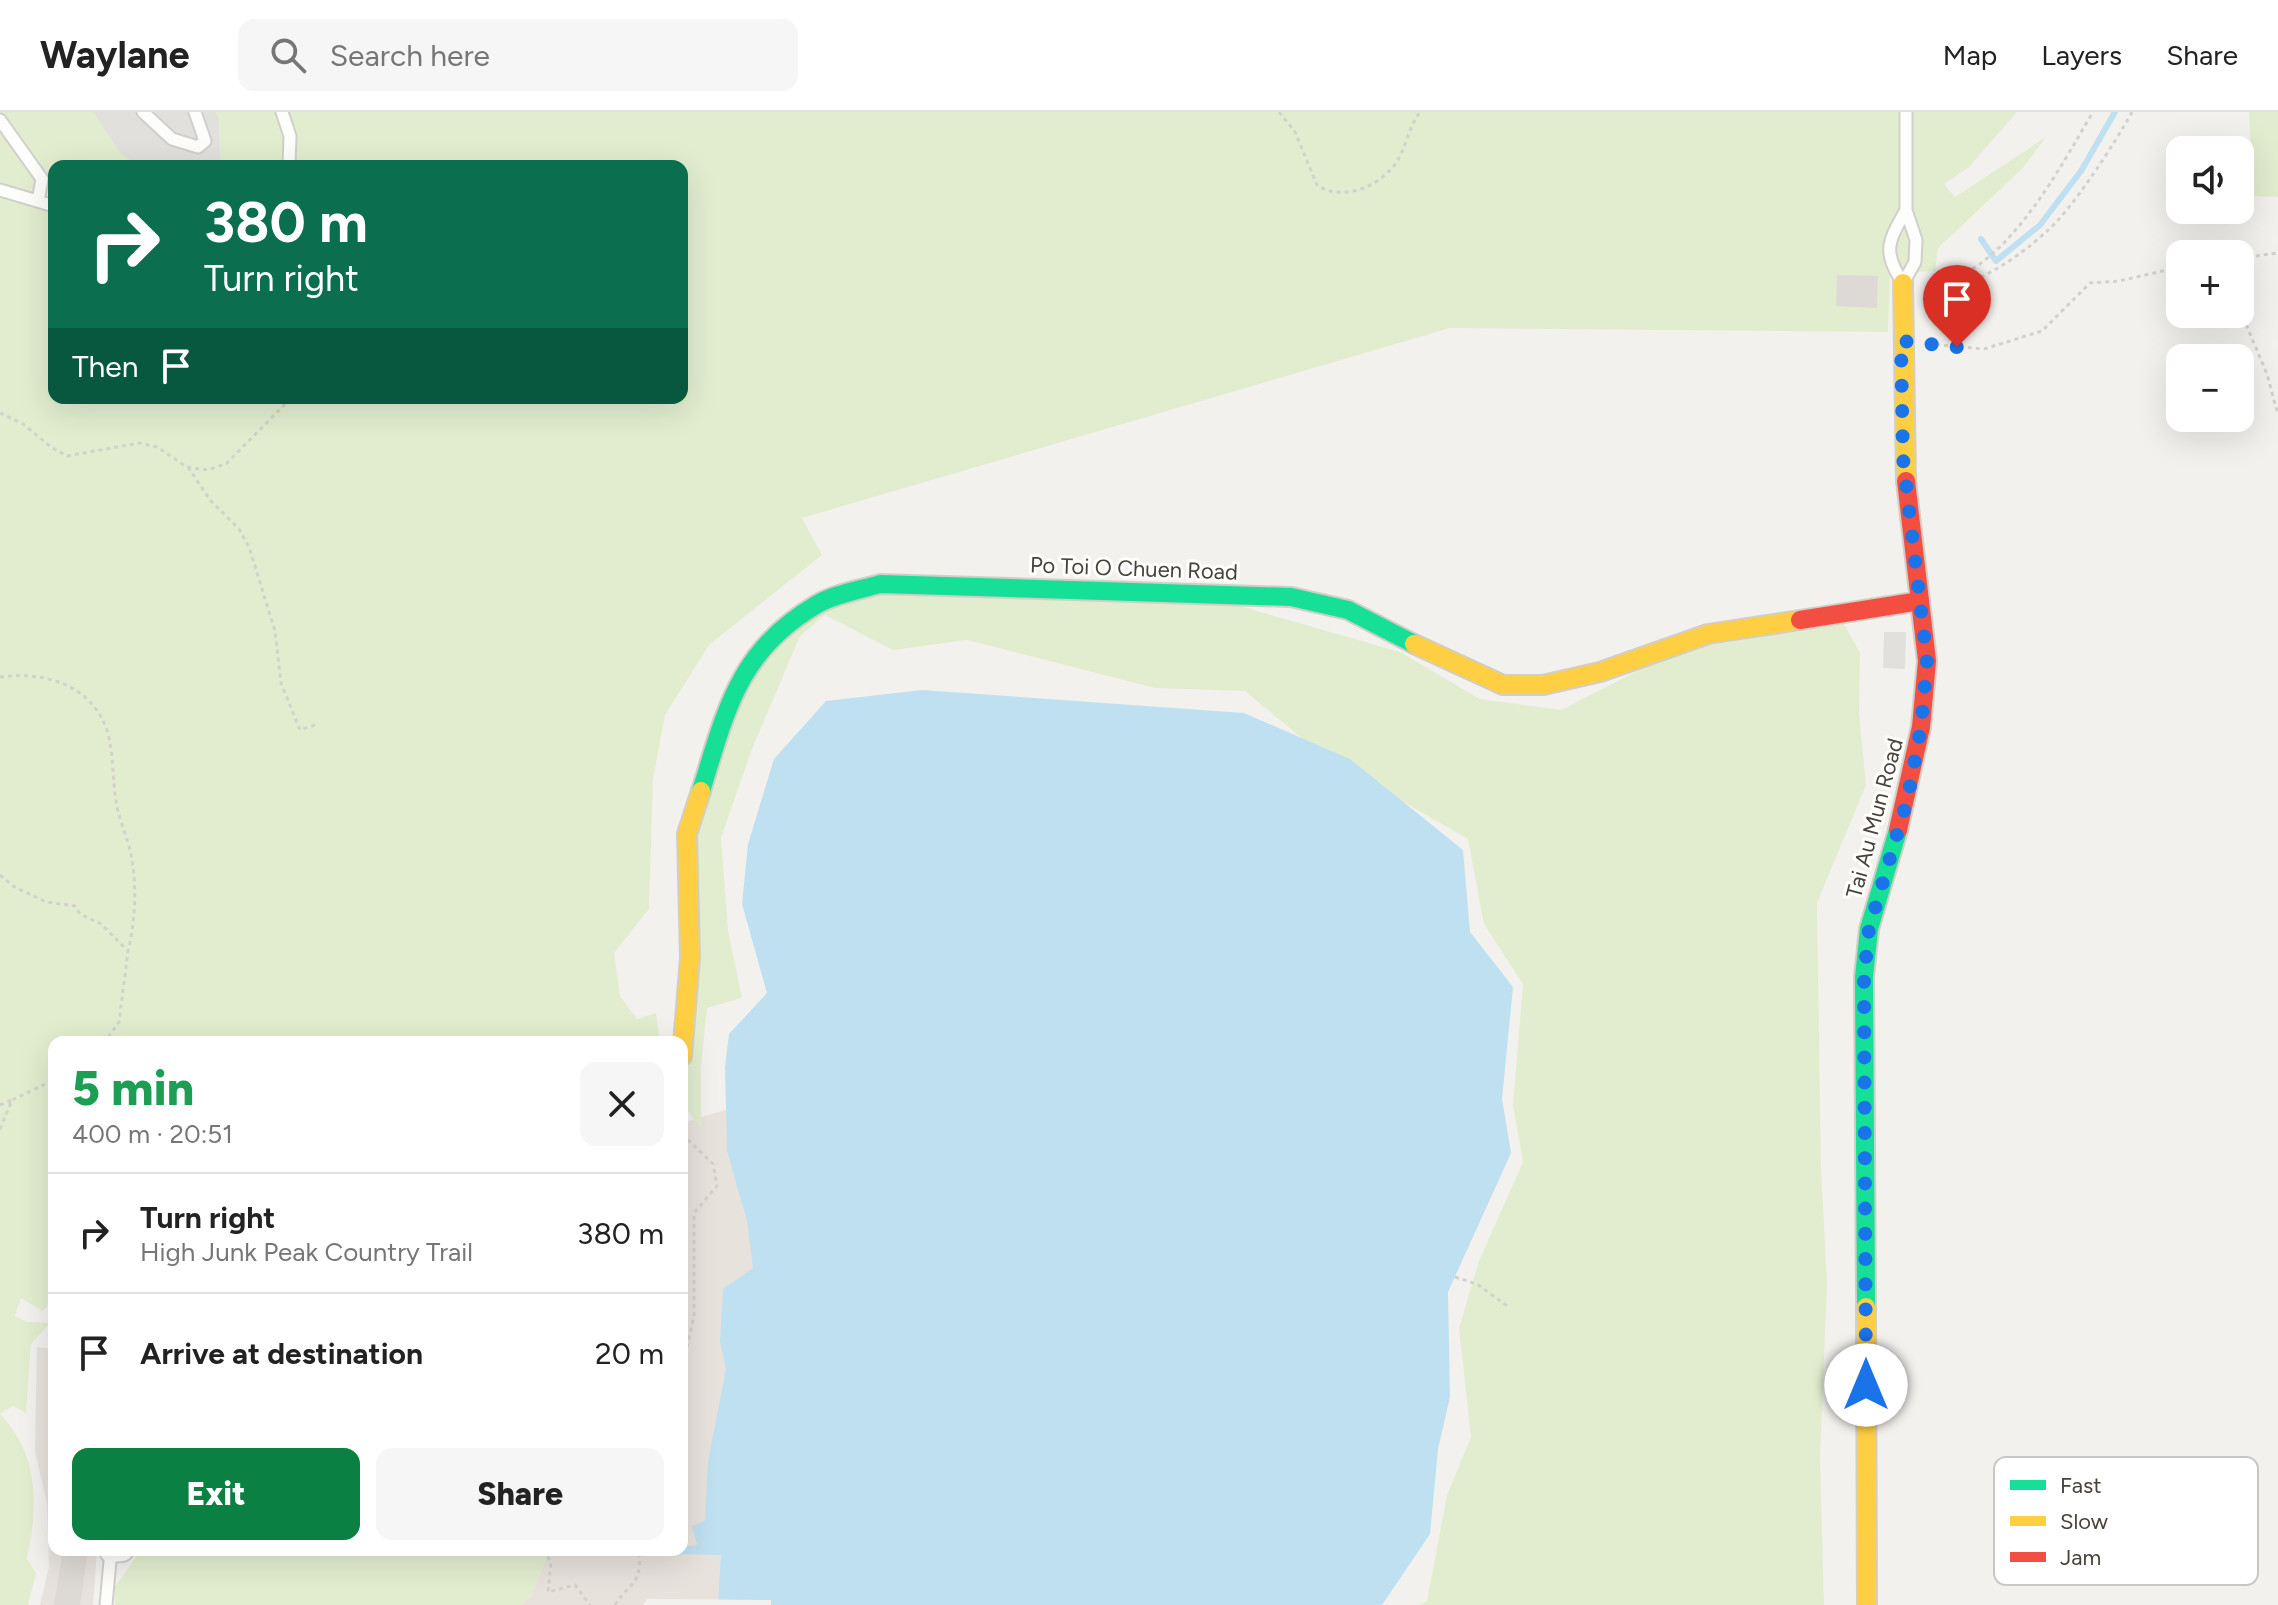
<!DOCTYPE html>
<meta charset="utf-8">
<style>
body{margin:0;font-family:Figtree,sans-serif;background:#f6f6f6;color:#222;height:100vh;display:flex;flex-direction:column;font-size:30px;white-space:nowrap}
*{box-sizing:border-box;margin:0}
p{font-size:26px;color:#767676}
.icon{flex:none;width:44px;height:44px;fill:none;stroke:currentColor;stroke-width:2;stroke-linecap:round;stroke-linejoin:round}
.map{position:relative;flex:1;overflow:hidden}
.side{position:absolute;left:48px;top:924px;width:640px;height:520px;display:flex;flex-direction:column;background:#fff;border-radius:16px;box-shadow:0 8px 32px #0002}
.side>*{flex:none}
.top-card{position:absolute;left:48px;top:48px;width:640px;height:244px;border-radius:16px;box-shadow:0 8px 32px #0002;background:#0b6e4f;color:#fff;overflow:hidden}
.fabs{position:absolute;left:2166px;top:24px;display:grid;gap:16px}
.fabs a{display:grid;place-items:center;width:88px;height:88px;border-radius:16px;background:#fff;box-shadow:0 8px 32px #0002;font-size:40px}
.pin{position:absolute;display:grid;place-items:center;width:68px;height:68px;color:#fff;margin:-82px -34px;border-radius:50% 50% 50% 0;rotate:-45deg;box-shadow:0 0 8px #0007}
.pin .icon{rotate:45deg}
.me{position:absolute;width:88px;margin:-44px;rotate:0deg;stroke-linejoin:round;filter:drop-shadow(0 0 6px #0008)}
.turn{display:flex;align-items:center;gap:28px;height:168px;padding:0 24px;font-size:36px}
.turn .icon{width:104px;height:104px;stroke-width:2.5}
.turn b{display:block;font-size:56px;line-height:68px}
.then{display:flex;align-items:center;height:76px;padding:0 24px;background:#0003;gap:16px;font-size:30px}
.round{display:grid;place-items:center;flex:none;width:84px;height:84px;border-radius:16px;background:#f6f6f6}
.summary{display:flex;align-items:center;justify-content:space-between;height:136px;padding:0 24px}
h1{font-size:48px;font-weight:800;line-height:60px;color:#1e9e55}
.primary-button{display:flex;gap:16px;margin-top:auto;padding:16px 24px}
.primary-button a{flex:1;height:92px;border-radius:16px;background:#0b8043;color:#fff;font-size:32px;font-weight:800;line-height:92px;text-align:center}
.primary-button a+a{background:#f6f6f6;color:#222}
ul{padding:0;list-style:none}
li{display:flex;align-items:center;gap:24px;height:120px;padding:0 24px;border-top:2px solid #e0e0e0}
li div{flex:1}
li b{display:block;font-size:30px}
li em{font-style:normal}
header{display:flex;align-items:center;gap:48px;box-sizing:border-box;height:112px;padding:0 40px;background:#fff;border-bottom:2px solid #e0e0e0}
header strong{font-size:38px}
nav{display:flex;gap:44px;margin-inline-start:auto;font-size:28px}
.search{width:560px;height:72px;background:#f6f6f6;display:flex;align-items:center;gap:20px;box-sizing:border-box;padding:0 28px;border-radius:16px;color:#767676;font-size:30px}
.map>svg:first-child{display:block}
.residential{fill:#e7e2db}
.green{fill:#e2edcf;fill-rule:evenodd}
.parking{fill:#e2e0dd}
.water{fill:#bfe0f0}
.pier{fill:#f3f1ee}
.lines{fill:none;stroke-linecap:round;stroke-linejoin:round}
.stream{stroke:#bfe0f0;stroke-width:6}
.building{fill:#dddad6}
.lane-casing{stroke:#d1cfcb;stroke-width:15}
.street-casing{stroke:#d1cfcb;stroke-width:26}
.fast-casing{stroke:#d2cec5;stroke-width:22}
.slow-casing{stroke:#d2cec5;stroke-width:22}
.jam-casing{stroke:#d2cec5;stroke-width:22}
.path{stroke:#d3d1cc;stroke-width:3;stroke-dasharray:4 4;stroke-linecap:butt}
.lane{stroke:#fdfdfc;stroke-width:11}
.street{stroke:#fdfdfc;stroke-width:22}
.fast{stroke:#16e098;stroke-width:18}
.slow{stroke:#ffcf43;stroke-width:18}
.jam{stroke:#f24e42;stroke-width:18}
.route{stroke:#1a73e8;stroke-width:14;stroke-dasharray:0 25.2}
.labels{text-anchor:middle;stroke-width:6;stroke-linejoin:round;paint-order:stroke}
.street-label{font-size:22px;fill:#4a4239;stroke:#fff}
.key{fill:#fff;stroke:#c9c6c4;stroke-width:2}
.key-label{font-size:22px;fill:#4a4239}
</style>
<header>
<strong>Waylane</strong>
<div class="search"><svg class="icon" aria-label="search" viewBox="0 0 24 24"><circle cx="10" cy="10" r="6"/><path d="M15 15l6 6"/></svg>Search here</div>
<nav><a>Map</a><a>Layers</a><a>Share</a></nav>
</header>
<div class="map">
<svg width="2278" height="1493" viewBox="0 0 2278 1493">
<rect width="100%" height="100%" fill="#f3f1ee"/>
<path class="residential" d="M954,929L780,1493H479L512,1438H682V1011Z
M37,1235L54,1237V1438H97L93,1493H40L49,1455L47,1392L35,1339Z"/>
<path class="green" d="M0,0H2017L1969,55L1944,72L1955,85L2046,25L2023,56L1938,136L1935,159L1890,162L1888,220L1450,216L802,406L822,443L709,533L665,603L653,667L649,797L614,841L620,884L637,907L656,901L659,924L653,930H54V1188L42,1199L21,1186L15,1204L27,1210L50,1211L31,1232L26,1301L13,1294L0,1302C40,1343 38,1396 27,1447L36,1461L28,1493H0ZM54,54H682V286H54Z
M2249,0H2278V85L2254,84Z
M837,479L1229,491L1400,540L1480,587L1561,598L1678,538L1844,512L1860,541L1859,601L1866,673L1817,791L1821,1055L1827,1171L1820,1346L1824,1493H1420L1427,1489L1447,1383L1471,1325L1459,1216L1479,1149L1523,1050L1513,993L1523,872L1484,812L1468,727L1322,643L1245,579L1155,576L967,528L893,538L825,503L800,524L752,637L721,726L728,819L742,886L707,896L701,954V1017L687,998V778L726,586Z
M287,1438H412L418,1443L429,1438H550L532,1484L521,1493H115V1475L138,1442Z"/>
<path class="parking" d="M93,0H215L219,7L220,54H139L121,42Z
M1884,520H1906L1905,557L1883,556Z"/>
<path class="water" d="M922,578L1244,601L1350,647L1463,738L1470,820L1513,875L1502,987L1511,1041L1448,1180L1450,1285L1438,1337L1430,1422L1382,1493H648L718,1492L721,1443L669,1442V1438L697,1433L692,1414L705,1409L708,1349L726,1257L720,1229L723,1177L753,1156L747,1109L727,1039L725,955L729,922L767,881L742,792L748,732L774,647L826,589Z"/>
<path class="pier" d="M647,1487L771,1488V1493H643Z"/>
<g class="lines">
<path class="stream" d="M1981,127L1996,149L2040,113L2081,59L2115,0"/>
</g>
<path class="building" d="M1837,163L1878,164L1877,196L1836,194Z
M63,1438H88L80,1493H54Z"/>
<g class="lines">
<defs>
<path id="lane" d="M143,0L172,27L198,35L205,29L195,0
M282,0L290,24L289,54
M0,8L42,67L38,89
M0,78L54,94
M1906,98C1888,130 1882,139 1903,171L1915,150L1916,128L1906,98V0
M106,1493L111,1438"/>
<path id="street" d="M111,1439L122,1438"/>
<path id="fast" d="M701,679C726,599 738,539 816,493C834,482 860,478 880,472L1291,485L1348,498L1414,532
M1866,1195L1864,865L1869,817L1898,718"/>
<path id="slow" d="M1903,171L1906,369
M1414,532L1503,573H1543L1600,560L1708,522L1800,508
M682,944L690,846L687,722L701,679
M1866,1195L1867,1493"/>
<path id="jam" d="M1800,508L1920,489
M1898,718L1921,615L1927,549L1906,369"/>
</defs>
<use href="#lane" class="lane-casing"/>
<use href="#street" class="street-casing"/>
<use href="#fast" class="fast-casing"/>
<use href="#slow" class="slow-casing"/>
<use href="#jam" class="jam-casing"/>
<path class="path" d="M1279,0L1295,20L1317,73C1342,90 1379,75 1396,51C1406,36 1408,16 1420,0
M2240,146L2278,141
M1927,171C2001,171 2060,55 2093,0
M1927,180C1967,180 2017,147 2046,120C2072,98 2115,31 2132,0
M2240,198L2267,262L2278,303
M1928,232L1984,237L2042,219L2090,171L2119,169L2180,155
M0,301L23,312L51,335L67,344L139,331L157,335L187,355L208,358L227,351L291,286
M188,355L210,388L239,417L249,435L275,519L281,571L300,618L315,613
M0,565C45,559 94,573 108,622C114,644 112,667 116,689C119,709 129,728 132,748C137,778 135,810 128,839
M0,763L13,774L46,790L75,794L80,802L101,812L128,839L119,910L105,930
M0,993L12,988
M0,1017L12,988L54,968
M682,1022L713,1052L717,1074L694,1101V1204L682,1257
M1455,1165L1477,1172L1510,1196
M543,1438L551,1450L548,1480L575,1473L590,1493
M615,1493C631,1468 642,1474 639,1438"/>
<use href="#lane" class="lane"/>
<use href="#street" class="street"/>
<use href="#fast" class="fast"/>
<use href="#slow" class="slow"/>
<use href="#jam" class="jam"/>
</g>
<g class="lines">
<path class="route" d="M1866,1273L1864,865L1869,817L1908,685L1921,615L1927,549L1903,346L1901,229L1957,235"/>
</g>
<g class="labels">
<g class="street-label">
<text transform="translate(1134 456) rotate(2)" y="8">Po Toi O Chuen Road</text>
<text transform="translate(1874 706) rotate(-75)" y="8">Tai Au Mun Road</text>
</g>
</g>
<rect x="1994" y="1345" width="264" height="128" rx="12" class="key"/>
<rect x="2010" y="1368" width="36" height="10" fill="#16e098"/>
<rect x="2010" y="1404" width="36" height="10" fill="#ffcf43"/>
<rect x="2010" y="1440" width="36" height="10" fill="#f24e42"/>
<g class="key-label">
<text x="2060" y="1381">Fast</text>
<text x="2060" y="1417">Slow</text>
<text x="2060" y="1453">Jam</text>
</g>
</svg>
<div class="fabs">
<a><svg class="icon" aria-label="sound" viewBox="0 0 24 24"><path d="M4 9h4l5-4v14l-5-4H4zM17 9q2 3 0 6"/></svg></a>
<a>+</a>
<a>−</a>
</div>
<div class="pin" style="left:1957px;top:235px;background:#d93025"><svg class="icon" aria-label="arrive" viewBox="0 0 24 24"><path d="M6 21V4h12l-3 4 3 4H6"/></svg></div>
<svg class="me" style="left:1866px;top:1273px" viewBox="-20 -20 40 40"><circle r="19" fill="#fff"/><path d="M0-13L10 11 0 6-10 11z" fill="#1a73e8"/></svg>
<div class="top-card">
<div class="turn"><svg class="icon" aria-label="right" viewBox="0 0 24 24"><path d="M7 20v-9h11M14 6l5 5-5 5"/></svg><div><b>380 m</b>Turn right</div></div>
<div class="then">Then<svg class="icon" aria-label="arrive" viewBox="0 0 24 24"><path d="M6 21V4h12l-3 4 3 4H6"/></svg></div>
</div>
<section class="side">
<div class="summary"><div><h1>5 min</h1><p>400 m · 20:51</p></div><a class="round"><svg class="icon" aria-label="close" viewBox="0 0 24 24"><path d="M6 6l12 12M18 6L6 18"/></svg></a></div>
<ul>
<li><svg class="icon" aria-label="right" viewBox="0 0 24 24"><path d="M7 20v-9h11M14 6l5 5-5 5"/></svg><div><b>Turn right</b><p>High Junk Peak Country Trail</p></div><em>380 m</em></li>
<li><svg class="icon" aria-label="arrive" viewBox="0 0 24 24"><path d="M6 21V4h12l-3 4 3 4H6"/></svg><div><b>Arrive at destination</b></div><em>20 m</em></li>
</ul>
<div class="primary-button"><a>Exit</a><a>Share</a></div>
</section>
</div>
